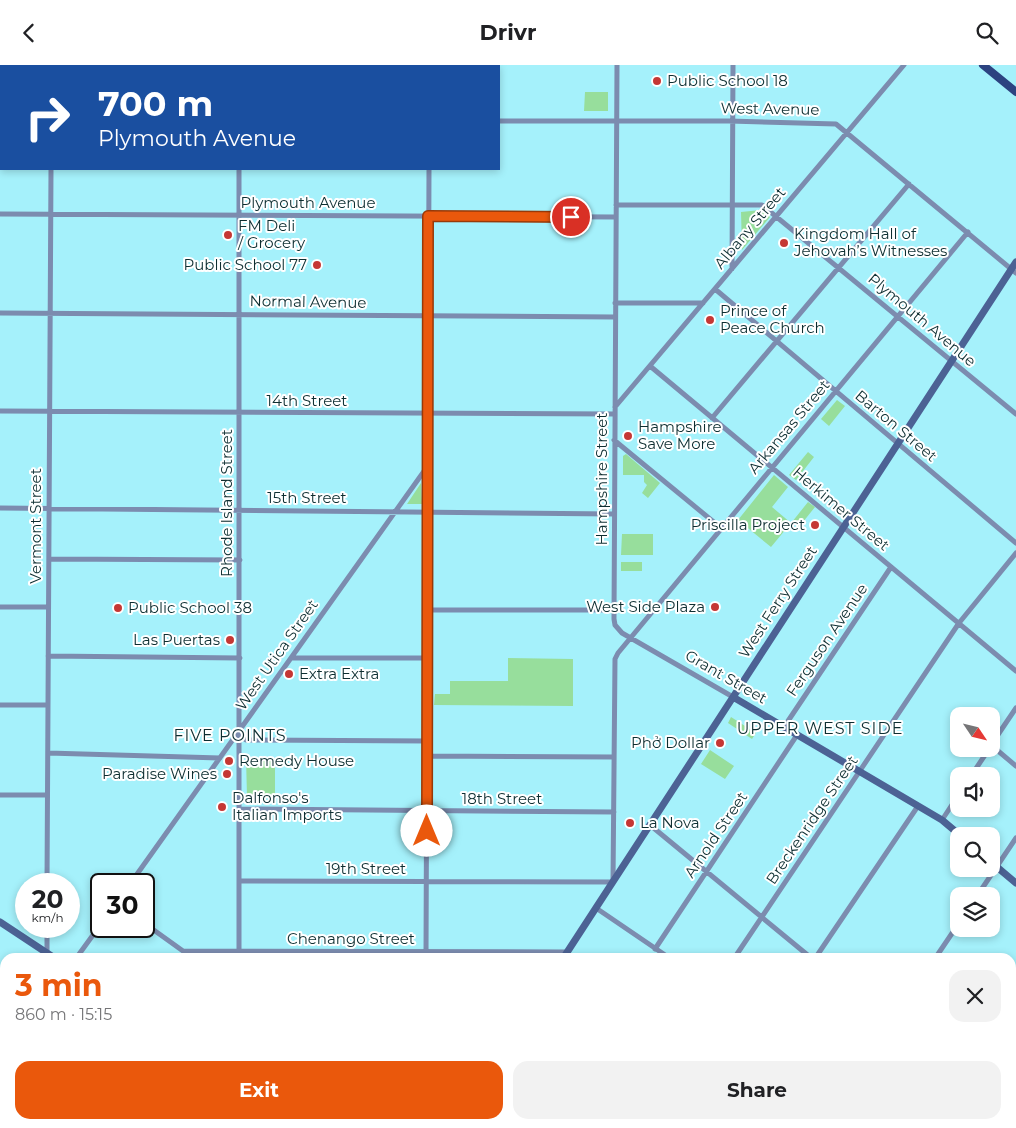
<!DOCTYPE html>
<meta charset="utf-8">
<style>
body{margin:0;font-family:Montserrat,sans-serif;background:#f2f2f2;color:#202124;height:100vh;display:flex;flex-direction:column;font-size:19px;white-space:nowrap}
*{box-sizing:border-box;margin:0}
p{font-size:16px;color:#757577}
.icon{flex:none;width:28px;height:28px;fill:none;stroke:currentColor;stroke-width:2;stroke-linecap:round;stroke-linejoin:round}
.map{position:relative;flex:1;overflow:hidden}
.side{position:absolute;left:0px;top:888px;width:1016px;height:176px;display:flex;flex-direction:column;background:#fff;border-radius:15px 15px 0 0;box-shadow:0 2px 8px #0003}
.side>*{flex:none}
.guide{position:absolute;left:0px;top:0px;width:500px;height:105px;box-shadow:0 2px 8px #0003;background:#1a4fa0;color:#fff;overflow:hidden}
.needle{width:32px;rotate:125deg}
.fabs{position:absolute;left:950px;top:642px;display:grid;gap:10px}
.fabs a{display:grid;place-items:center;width:50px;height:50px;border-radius:10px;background:#fff;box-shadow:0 2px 8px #0003;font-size:25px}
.speed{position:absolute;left:15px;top:808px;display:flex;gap:10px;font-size:25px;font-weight:700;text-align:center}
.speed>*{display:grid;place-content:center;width:65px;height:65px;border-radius:50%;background:#fff;box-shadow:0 2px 8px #0003;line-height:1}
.speed small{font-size:12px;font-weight:400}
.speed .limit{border:2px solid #111;border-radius:8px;background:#fff;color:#111}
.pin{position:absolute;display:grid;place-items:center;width:42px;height:42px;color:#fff;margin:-21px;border:2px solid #fff;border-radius:50%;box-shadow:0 1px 5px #0007}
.me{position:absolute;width:55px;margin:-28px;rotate:0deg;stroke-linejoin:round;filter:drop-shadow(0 0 4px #0008)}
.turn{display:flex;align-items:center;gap:18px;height:105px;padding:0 15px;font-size:22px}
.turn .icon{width:65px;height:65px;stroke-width:2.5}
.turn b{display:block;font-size:35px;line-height:42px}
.round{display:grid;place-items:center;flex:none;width:52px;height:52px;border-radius:15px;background:#f2f2f2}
.headline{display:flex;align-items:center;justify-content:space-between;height:85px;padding:0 15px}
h1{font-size:30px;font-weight:700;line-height:38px;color:#ea580c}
.cta{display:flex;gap:10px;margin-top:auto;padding:10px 15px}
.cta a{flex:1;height:58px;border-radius:15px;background:#ea580c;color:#fff;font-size:20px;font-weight:700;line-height:58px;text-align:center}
.cta a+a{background:#f2f2f2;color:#202124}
header{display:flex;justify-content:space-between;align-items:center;height:65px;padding:0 15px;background:#fff;font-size:22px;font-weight:700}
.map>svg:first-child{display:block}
.green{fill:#97de9c}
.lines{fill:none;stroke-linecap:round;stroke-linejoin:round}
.street{stroke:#7c8caf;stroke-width:5}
.secondary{stroke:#4c6294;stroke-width:7}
.primary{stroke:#2c4380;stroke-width:8}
.route-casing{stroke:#983908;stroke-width:12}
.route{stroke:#ea580c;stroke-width:9}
.poi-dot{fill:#c53734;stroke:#fff;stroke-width:2}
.labels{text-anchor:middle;stroke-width:4;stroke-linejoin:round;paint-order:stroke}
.poi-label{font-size:15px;fill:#0d2e31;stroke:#fff;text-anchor:start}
.street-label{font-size:15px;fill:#0d2e31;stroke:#fff}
.neighbourhood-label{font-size:16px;letter-spacing:1px;fill:#0d2e31;stroke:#fff}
</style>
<header><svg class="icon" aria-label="back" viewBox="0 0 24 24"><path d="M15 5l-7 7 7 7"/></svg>Drivr<svg class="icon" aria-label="search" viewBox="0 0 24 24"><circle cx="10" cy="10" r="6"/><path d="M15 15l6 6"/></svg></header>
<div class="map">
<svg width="1016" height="1063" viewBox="0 0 1016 1063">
<rect width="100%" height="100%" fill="#a5f1fb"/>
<path class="green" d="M585,27H608V46H584Z
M761,145L770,152L742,185L741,147Z
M837,335L845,341L829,361L821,354Z
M808,387L814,392L796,415L789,410Z
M626,389L660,418L648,433L642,428L647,420L644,417V410H623V391Z
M774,410L788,422L772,442L791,458L771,482L738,455Z
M421,418L422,439H407Z
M808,437L815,442L799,462L792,457Z
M622,469H653V490H621Z
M621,497H642V506H621Z
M508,593L573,594V641L434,640L435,629H450V616H508Z
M731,652L756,668L752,674L728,658Z
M710,685L734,701L725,714L701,699Z
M246,693H275V731H247Z"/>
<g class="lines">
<path class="street" d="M429,0V1
M617,0L614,554L615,560L622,568L733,632
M51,1V0
M240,1V0
M0,52H1
M499,56H729L836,59L1016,208
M616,140H762L1016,349
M0,149L616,152
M732,204L733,0
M715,224L1016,478
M615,238H703
M0,248L615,252
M650,301L1016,606
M615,342L904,0
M0,346L615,349
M712,353L909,119
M614,375L721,463
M0,443L614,449
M49,494L240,495
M0,542H48
M427,545H614
M48,591L240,593
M291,593H427
M0,640H48
M784,662L891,502
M238,669L246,675L427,676
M991,680L1016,643
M991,680L1016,701
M48,688L220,693
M427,691L614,692
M971,711L989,684
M0,730H47
M240,744L614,747
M942,755L959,729
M650,760L810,892
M240,816L613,817L615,594L618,588L968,167
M47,819L51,104
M130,819L427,402
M977,831L1016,773
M596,843L668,892
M144,858L183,886L567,887
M655,884L797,670
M47,889V861
M77,892L101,859
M239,892V104
M426,892L429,104
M735,892L959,558L1016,488
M816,892L918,741
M936,892L959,858
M0,1006L5,1010
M1011,1045L1016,1049
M75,1059L81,1063
M427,1059V1063
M462,1059L469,1063
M608,1059L614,1063
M753,1059L758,1063
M890,1059L895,1063
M68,1063L71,1059
M183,1063L186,1059
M622,1063L625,1059
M821,1063L824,1059"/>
<path class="secondary" d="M733,632L942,755L961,771
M991,797L1016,818
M0,857L53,892
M564,892L1016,197
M0,1002L5,995
M298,1059L304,1063
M452,1063L455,1059"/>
<path class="primary" d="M983,0L1016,27"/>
</g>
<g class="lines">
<defs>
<path id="route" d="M427,766L428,151L571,152"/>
</defs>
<use href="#route" class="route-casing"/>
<use href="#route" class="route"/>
</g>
<g class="poi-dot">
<circle cx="657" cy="16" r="5"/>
<circle cx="228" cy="170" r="5"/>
<circle cx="784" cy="178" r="5"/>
<circle cx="317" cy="200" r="5"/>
<circle cx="710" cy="255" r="5"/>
<circle cx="628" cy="371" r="5"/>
<circle cx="815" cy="460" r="5"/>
<circle cx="715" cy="542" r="5"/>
<circle cx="118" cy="543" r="5"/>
<circle cx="230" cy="575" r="5"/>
<circle cx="289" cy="609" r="5"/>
<circle cx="720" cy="678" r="5"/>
<circle cx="229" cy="696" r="5"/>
<circle cx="227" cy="709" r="5"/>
<circle cx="222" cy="742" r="5"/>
<circle cx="630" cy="758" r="5"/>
</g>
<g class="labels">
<g class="poi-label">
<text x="667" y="21">Public School 18</text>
<text x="238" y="166">FM Deli<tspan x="238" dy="17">/ Grocery</tspan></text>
<text x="794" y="174">Kingdom Hall of<tspan x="794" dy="17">Jehovah’s Witnesses</tspan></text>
<text x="307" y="205" text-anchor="end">Public School 77</text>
<text x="720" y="251">Prince of<tspan x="720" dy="17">Peace Church</tspan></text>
<text x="638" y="367">Hampshire<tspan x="638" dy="17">Save More</tspan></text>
<text x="805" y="465" text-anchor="end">Priscilla Project</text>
<text x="705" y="547" text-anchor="end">West Side Plaza</text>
<text x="128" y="548">Public School 38</text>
<text x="220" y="580" text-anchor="end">Las Puertas</text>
<text x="299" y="614">Extra Extra</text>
<text x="710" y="683" text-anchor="end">Phở Dollar</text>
<text x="239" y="701">Remedy House</text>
<text x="217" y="714" text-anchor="end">Paradise Wines</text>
<text x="232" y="738">Dalfonso's<tspan x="232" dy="17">Italian Imports</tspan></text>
<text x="640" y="763">La Nova</text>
</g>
<g class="street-label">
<text transform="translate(770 44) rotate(1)" y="5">West Avenue</text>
<text x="308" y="143">Plymouth Avenue</text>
<text transform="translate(750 163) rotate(-50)" y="5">Albany Street</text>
<text transform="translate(308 237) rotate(1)" y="5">Normal Avenue</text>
<text transform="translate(922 255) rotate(40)" y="5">Plymouth Avenue</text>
<text x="307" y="341">14th Street</text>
<text transform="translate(896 361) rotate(40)" y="5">Barton Street</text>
<text transform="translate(789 362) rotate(-50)" y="5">Arkansas Street</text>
<text transform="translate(602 414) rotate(-90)" y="5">Hampshire Street</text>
<text x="307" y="438">15th Street</text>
<text transform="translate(227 438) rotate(-90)" y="5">Rhode Island Street</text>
<text transform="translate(841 444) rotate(40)" y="5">Herkimer Street</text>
<text transform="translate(36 461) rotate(-90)" y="5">Vermont Street</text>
<text transform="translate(778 537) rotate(-57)" y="5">West Ferry Street</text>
<text transform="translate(827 575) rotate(-56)" y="5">Ferguson Avenue</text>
<text transform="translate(277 590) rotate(-55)" y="5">West Utica Street</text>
<text transform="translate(726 612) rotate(30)" y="5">Grant Street</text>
<text x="502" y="739">18th Street</text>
<text transform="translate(812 755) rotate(-56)" y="5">Breckenridge Street</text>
<text transform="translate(716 770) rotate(-56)" y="5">Arnold Street</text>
<text x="366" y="809">19th Street</text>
<text x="351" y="879">Chenango Street</text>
</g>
<g class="neighbourhood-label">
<text x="820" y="669">UPPER WEST SIDE</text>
<text x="230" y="676">FIVE POINTS</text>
</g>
</g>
</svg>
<div class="fabs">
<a><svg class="needle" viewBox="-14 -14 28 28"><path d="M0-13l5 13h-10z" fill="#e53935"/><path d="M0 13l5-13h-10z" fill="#757577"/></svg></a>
<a><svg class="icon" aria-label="sound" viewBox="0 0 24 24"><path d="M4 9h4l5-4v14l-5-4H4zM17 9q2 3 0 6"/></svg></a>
<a><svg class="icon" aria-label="search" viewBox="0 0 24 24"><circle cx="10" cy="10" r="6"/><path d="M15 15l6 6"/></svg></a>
<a><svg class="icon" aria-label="layers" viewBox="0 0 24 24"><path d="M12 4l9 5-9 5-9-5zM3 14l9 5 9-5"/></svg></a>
</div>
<div class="speed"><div>20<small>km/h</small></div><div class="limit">30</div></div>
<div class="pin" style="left:571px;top:152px;background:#d93025"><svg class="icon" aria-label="arrive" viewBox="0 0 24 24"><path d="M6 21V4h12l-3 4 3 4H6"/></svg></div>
<svg class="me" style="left:427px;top:766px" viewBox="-20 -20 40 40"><circle r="19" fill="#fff"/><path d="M0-13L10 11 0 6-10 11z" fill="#ea580c"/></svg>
<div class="guide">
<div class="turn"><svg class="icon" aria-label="right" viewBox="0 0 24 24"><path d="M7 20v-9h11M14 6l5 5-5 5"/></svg><div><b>700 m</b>Plymouth Avenue</div></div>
</div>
<section class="side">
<div class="headline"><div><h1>3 min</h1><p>860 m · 15:15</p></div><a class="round"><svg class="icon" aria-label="close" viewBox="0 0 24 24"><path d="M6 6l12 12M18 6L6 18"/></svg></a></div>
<div class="cta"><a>Exit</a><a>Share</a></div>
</section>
</div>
